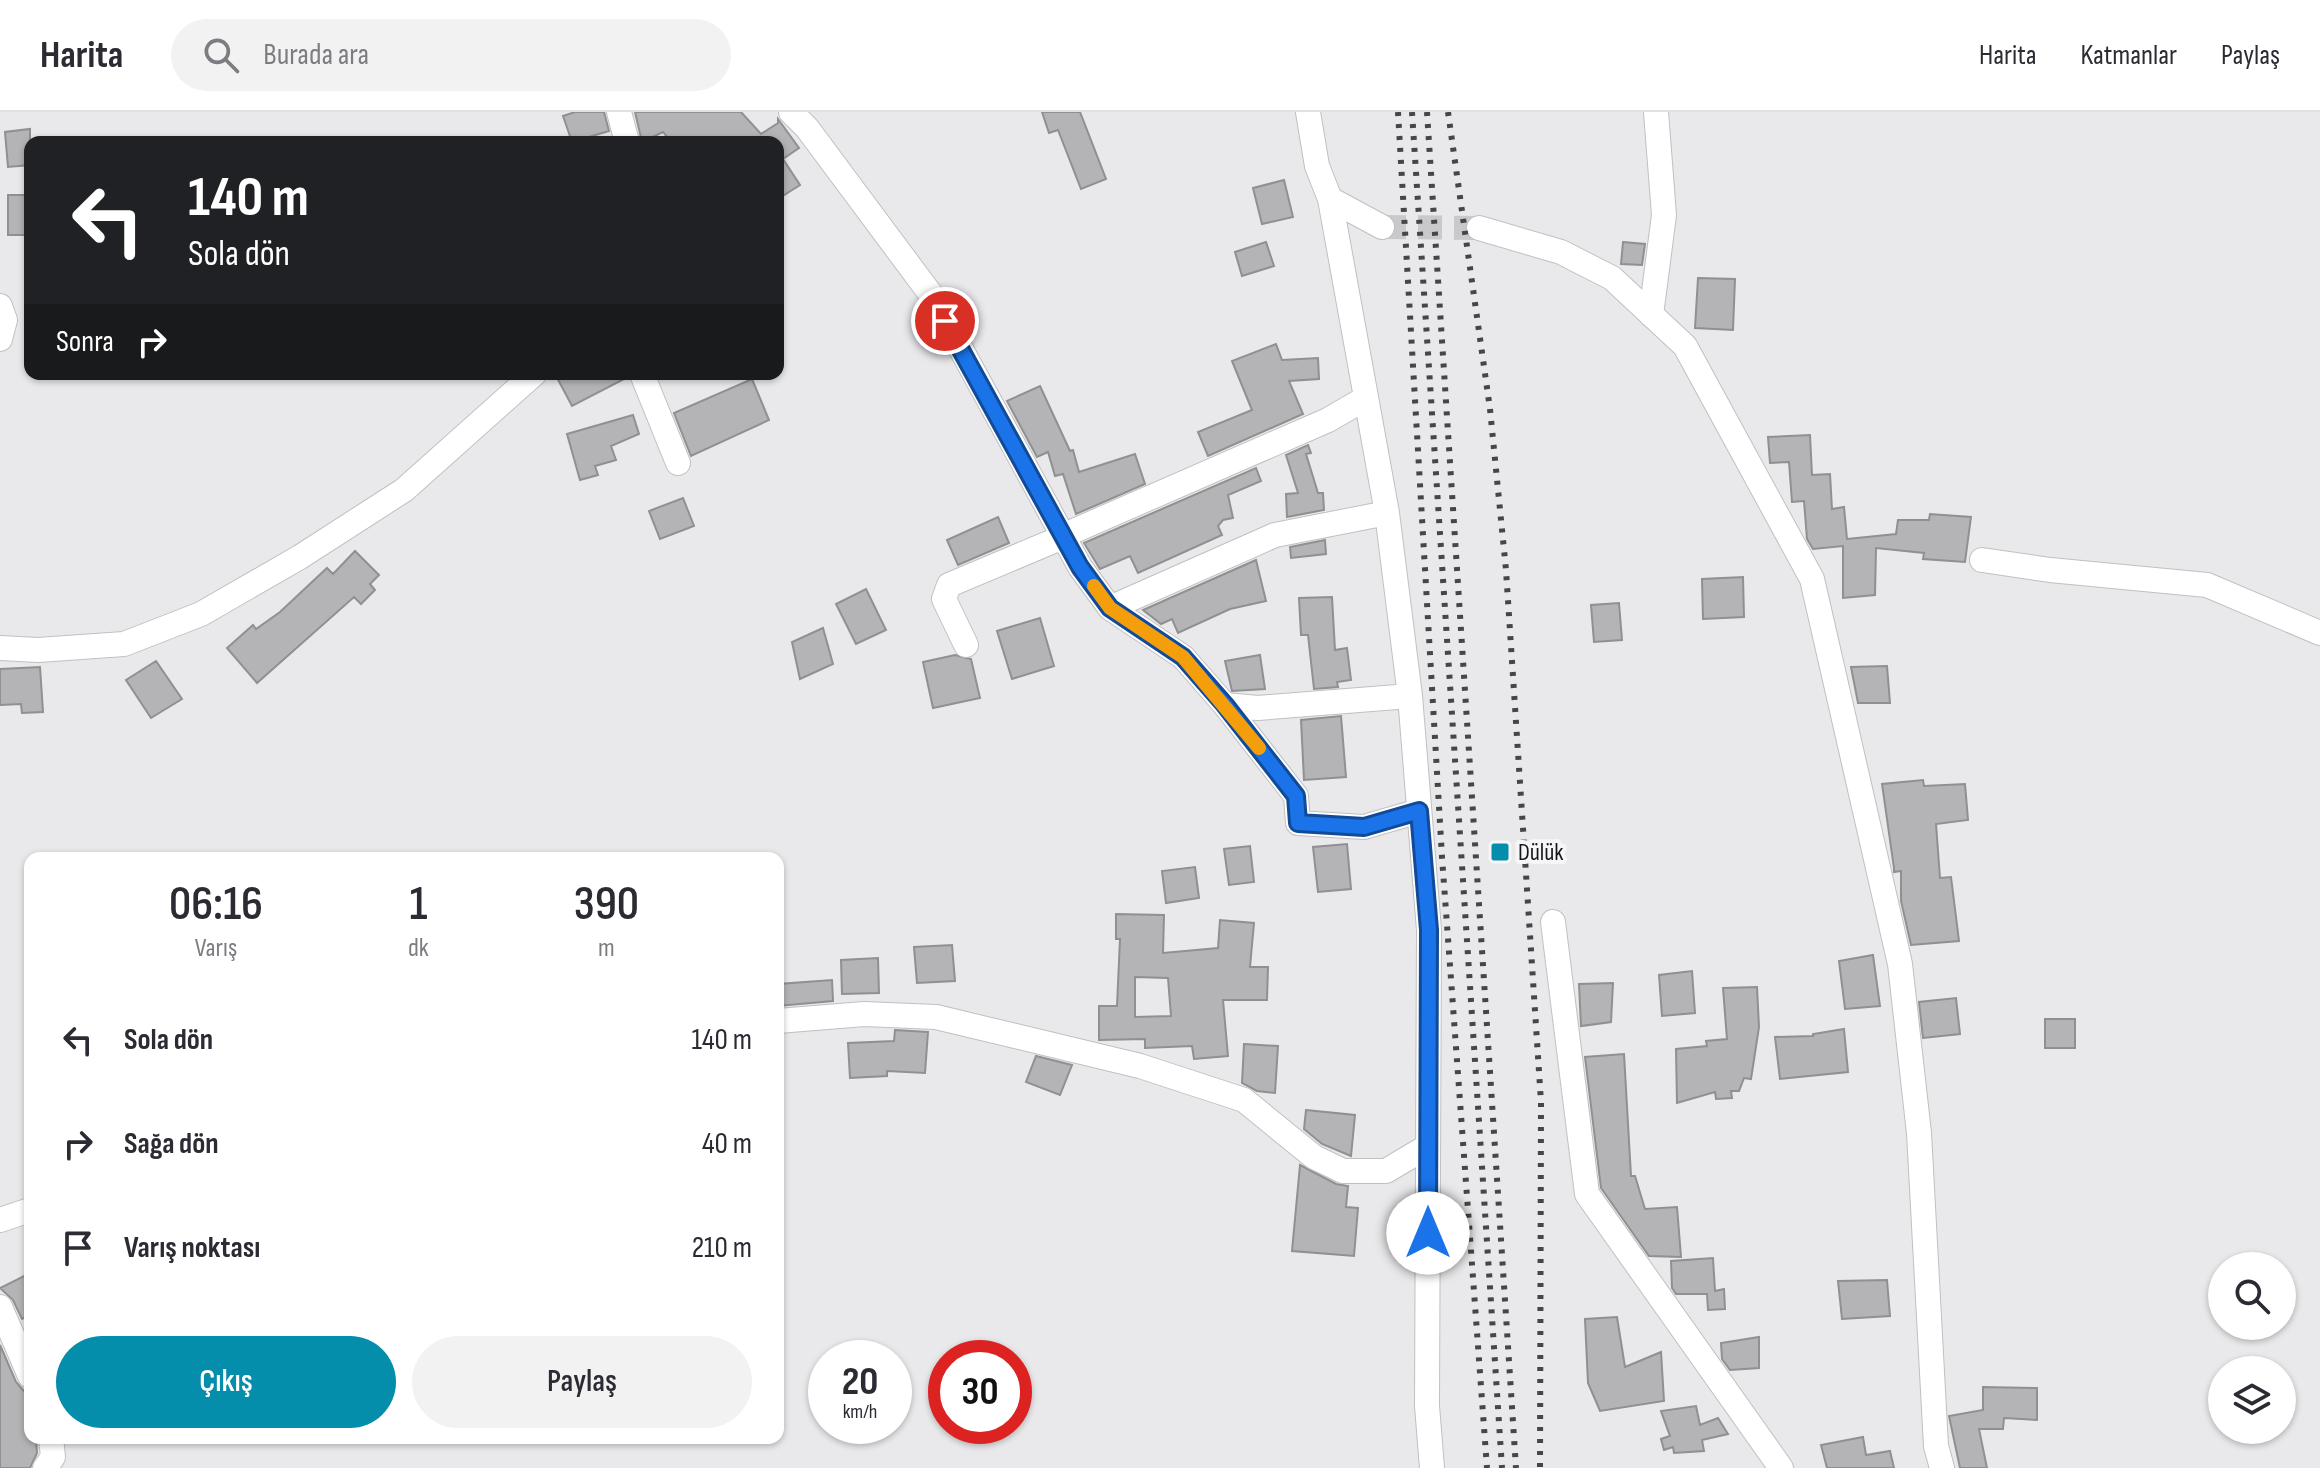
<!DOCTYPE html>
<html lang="tr">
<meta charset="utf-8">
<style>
body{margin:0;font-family:"Sofia Sans Condensed",sans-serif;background:#f2f2f3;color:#2b2b33;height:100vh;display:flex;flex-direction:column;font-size:30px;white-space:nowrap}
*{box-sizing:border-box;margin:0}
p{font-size:26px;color:#7c7c81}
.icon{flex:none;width:44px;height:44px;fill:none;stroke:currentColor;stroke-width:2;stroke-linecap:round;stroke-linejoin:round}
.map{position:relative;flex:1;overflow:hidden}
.panel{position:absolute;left:24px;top:740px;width:760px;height:592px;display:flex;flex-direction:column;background:#fff;border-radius:16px;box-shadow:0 2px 6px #0004}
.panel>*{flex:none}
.hud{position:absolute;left:24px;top:24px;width:760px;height:244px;border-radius:16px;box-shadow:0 2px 6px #0004;background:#202124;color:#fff;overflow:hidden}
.controls{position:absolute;left:2208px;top:1140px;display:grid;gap:16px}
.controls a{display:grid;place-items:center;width:88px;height:88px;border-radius:50%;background:#fff;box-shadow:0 2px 6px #0004;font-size:40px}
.speed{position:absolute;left:808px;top:1228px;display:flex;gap:16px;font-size:40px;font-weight:700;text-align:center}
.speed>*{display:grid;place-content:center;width:104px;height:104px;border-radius:50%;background:#fff;box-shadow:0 2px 6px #0004;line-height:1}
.speed small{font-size:20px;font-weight:400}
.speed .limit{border:12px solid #d22;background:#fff;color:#111}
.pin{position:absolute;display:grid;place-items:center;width:68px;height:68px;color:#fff;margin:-34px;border:4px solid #fff;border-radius:50%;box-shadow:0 2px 8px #0007}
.me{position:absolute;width:88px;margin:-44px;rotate:0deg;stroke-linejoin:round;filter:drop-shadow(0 0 6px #0008)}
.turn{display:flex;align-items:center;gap:28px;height:168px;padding:0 32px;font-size:36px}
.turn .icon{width:104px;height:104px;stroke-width:2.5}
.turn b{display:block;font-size:56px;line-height:68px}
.then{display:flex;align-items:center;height:76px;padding:0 32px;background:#0003;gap:16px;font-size:30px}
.eta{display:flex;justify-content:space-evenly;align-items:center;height:136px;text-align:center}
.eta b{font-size:48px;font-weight:600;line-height:56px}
.cta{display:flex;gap:16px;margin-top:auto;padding:16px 32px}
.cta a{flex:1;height:92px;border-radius:48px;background:#058dac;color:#fff;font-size:32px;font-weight:600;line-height:92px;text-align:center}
.cta a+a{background:#f2f2f3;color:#2b2b33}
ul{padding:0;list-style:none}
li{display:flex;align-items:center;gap:24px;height:104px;padding:0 32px}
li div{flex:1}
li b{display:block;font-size:30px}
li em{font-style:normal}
header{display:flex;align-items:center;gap:48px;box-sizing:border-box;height:112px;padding:0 40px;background:#fff;border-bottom:2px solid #e1e1e2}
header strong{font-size:38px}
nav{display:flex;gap:44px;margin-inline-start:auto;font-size:28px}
.search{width:560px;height:72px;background:#f2f2f3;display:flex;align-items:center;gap:20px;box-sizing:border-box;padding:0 28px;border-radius:44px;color:#7c7c81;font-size:30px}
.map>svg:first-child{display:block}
.building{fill:#b4b3b5;stroke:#908f91;stroke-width:2;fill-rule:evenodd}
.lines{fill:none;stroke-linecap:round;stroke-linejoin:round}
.street-tunnel{stroke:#c9c9cb;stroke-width:24;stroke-dasharray:24 12;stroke-linecap:butt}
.street-casing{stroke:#c0c0c2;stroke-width:26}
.street{stroke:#fff;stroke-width:24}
.rail{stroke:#464646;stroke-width:6;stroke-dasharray:4 8;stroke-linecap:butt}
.route-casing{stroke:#114b97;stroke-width:20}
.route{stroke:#1a73e8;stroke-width:14}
.slow{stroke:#f59e0b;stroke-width:14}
.poi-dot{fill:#058dac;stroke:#f6f6f8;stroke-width:3}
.labels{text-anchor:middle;stroke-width:8;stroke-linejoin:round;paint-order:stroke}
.poi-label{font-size:24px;fill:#161616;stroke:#f6f6f8;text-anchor:start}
</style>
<header>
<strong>Harita</strong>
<div class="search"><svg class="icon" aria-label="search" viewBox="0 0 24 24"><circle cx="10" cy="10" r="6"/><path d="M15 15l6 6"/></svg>Burada ara</div>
<nav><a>Harita</a><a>Katmanlar</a><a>Paylaş</a></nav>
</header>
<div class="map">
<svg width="2320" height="1356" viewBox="0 0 2320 1356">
<rect width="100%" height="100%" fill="#e9e9eb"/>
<path class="building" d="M575,0H604L609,19L572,30L563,4Z
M635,0H741L761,22L778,11V7L799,36L783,47L800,73L778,87V30H671L663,20L642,30Z
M1042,0H1080L1106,67L1081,77L1058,18L1049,21Z
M30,17V53L8,55L5,20Z
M1284,68L1293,105L1262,112L1253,76Z
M8,83H30V123H8Z
M1266,130L1274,154L1242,164L1235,140Z
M1623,130L1645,132L1642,153L1621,152Z
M1698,166L1735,167L1733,218L1695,216Z
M1276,232L1282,248L1318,246L1319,267L1289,269L1303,302L1208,344L1198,320L1252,298L1232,249Z
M555,262H627L628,265L572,294Z
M752,267L769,308L691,344L674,301Z
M1040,274L1070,339L1073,338L1079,360L1135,342L1145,372L1076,402L1063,362L1055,364L1048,340L1037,345L1007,289Z
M633,303L639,322L611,334L616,348L595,354L598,363L580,368L567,322Z
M1810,323L1812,363L1830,362L1832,397L1844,395L1847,427L1896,422L1898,408H1929L1930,402L1971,405L1965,450L1923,447L1924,441L1876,436L1875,483L1843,486V434L1813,437L1807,427L1804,389L1792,390L1789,350L1770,351L1768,325Z
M1308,333L1311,341L1306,342L1318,381H1323L1324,398L1287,405L1286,382L1298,381L1286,343Z
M1256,356L1261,369L1228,383L1233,406L1223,408L1218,414L1222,423L1138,461L1130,444L1100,457L1084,431Z
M683,386L694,414L660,427L649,399Z
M998,405L1009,431L958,453L947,428Z
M1325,428L1326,442L1291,446L1290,435Z
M355,439L379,463L370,472L375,478L361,492L354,485L257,571L227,536L253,513L256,517L280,500L327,456L333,462Z
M1256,448L1266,489L1230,497L1178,521L1172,507L1161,512L1143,498Z
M1743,465L1744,505L1703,507L1702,467Z
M866,477L886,518L856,532L836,492Z
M1332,485L1335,538L1347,536L1351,568L1337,570L1338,575L1314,577L1308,523H1301L1299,486Z
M1619,491L1622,528L1594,530L1591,493Z
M1040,506L1054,554L1012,567L997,519Z
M823,516L833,552L800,567L792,530Z
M955,543L971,547L980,586L933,596L923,550Z
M1260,543L1265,577L1232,579L1225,549Z
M156,549L182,587L151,606L126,568Z
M1887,554L1890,591H1858L1851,555Z
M40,555L43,600L22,601L21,592L0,593V557Z
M1341,604L1346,665L1304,668L1301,608Z
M1923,668L1924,674L1965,672L1968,708L1936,712L1940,766L1951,765L1959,829L1911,833L1901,789V759L1894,760V756L1882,672Z
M1347,732L1351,777L1318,780L1313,735Z
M1250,734L1254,770L1229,773L1224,737Z
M1195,755L1199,786L1166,791L1162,759Z
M1116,802L1164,803L1163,841L1218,836L1220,808L1254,811L1250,855H1268L1267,888H1223L1228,944L1194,947L1192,934L1145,936V927L1099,928V894H1117L1120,827H1116ZM1135,865L1168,866L1171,904L1135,905Z
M952,833L955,869L917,871L914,835Z
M1873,843L1880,894L1845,897L1839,849Z
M878,846L879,881L842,882L841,848Z
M1692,859L1695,901L1662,904L1659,863Z
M832,868L833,889L778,894V872Z
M1613,871L1611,910L1581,914L1579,872Z
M1757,875L1759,915L1751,967L1744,966L1739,979H1731L1732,986L1716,987L1715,980L1677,991L1676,937L1707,934L1706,929L1727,927L1723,876Z
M1956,886L1960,922L1923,926L1919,890Z
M2045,907H2075V936H2045Z
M1844,917L1848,960L1780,967L1775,925L1813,924V922Z
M895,918L928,920L925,961L887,959V964L850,966L848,931L894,929Z
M1244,932L1278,934L1275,981L1257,979L1242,971Z
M1624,942L1631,1064H1635L1645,1097L1677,1095L1681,1145L1649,1144L1601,1076L1585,945Z
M1036,944L1072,953L1060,983L1026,970Z
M1306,998L1355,1003L1351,1044L1322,1032L1304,1017Z
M1300,1053L1336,1072L1348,1074L1346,1095L1358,1096L1354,1144L1292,1139Z
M1713,1146L1715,1179L1724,1177L1725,1197L1708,1198L1707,1182H1676L1672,1176L1671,1149Z
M30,1161V1203L22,1207L13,1188L0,1176Z
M1887,1168L1890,1204L1842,1207L1838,1169Z
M1617,1205L1625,1255L1661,1240L1664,1289L1600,1299L1588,1271L1585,1207Z
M1759,1225V1256L1730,1258L1722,1247L1721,1231Z
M0,1233L16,1270L30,1286V1326H36L37,1341L30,1356H0Z
M1983,1275L2037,1276V1308L2004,1306L2003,1317H1979L1987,1356H1960L1949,1304L1983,1298Z
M1696,1294L1700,1313L1718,1306L1728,1322L1702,1328L1704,1339L1674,1341L1673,1335L1664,1338L1661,1327L1670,1324L1661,1299Z
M1863,1325L1866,1343L1890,1339L1894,1356H1827L1821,1333Z"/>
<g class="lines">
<path class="street-tunnel" d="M1382,115L1479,116"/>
<defs>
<path id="street" d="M619,0L627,30
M791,0L807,16L932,184L1080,455L1110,496L1183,545L1225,593L1258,596L1410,584
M1308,0L1317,54L1330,87L1382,115
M1330,87L1387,401L1410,584L1429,818L1427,1294L1432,1356
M1479,116L1561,140L1612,166L1685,234L1812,467L1900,852L1919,1021L1936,1334L1942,1356
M0,194L5,208L0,227
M1651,203L1664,103L1656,0
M642,262L678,351
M1060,425L1328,308L1366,286
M1982,448L2050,458L2207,473L2320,521
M1110,496L1275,423L1387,401
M966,533L944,487L949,473L1063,425
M0,536L38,538L124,532L201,502L300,445L404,378L534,262
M1225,593L1296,684L1298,711L1364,715L1419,699
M1553,810L1587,1082L1781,1356
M778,909L864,902L936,905L1140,954L1244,988L1314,1045L1343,1059H1386L1428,1034
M0,1108L30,1098
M0,1195L30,1264
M45,1356L53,1345L51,1326"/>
</defs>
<use href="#street" class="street-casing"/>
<use href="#street" class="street"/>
<path class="rail" d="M1398,0L1442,745L1487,1356
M1412,0L1502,1356
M1427,0L1516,1356
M1448,0L1490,297L1506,458L1541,990L1540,1356"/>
</g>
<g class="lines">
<defs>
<path id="route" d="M945,209L1080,455L1110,496L1183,545L1225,593L1296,684L1298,711L1364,715L1419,699L1429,818L1428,1121"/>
</defs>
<use href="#route" class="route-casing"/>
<use href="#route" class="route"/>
<path class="slow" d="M1094,474L1110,496L1183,545L1259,636"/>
</g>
<rect class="poi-dot" x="1490" y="730" width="20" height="20" rx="4"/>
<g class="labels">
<g class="poi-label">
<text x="1518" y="748">Dülük</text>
</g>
</g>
</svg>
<div class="controls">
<a><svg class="icon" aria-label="search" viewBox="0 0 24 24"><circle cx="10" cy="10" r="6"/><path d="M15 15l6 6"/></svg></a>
<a><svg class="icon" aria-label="layers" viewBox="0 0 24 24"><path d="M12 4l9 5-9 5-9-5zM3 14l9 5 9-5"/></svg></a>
</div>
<div class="speed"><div>20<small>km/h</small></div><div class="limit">30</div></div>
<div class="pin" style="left:945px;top:209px;background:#d93025"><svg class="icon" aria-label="arrive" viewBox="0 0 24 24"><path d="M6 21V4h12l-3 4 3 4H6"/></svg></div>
<svg class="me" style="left:1428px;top:1121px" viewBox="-20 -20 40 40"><circle r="19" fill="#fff"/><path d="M0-13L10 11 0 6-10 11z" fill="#1a73e8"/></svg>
<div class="hud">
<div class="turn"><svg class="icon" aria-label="left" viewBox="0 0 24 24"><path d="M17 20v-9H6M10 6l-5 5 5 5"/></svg><div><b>140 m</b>Sola dön</div></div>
<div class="then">Sonra<svg class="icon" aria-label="right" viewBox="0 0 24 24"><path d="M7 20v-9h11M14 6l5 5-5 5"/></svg></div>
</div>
<section class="panel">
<div class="eta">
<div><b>06:16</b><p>Varış</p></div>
<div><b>1</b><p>dk</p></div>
<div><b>390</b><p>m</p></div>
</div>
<ul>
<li><svg class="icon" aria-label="left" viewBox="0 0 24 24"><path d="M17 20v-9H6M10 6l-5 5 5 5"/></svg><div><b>Sola dön</b></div><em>140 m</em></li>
<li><svg class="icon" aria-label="right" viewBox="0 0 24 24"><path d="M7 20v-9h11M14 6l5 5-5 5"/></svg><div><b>Sağa dön</b></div><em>40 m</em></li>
<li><svg class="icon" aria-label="arrive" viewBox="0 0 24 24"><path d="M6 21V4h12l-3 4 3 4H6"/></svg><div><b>Varış noktası</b></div><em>210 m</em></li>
</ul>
<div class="cta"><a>Çıkış</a><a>Paylaş</a></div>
</section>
</div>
